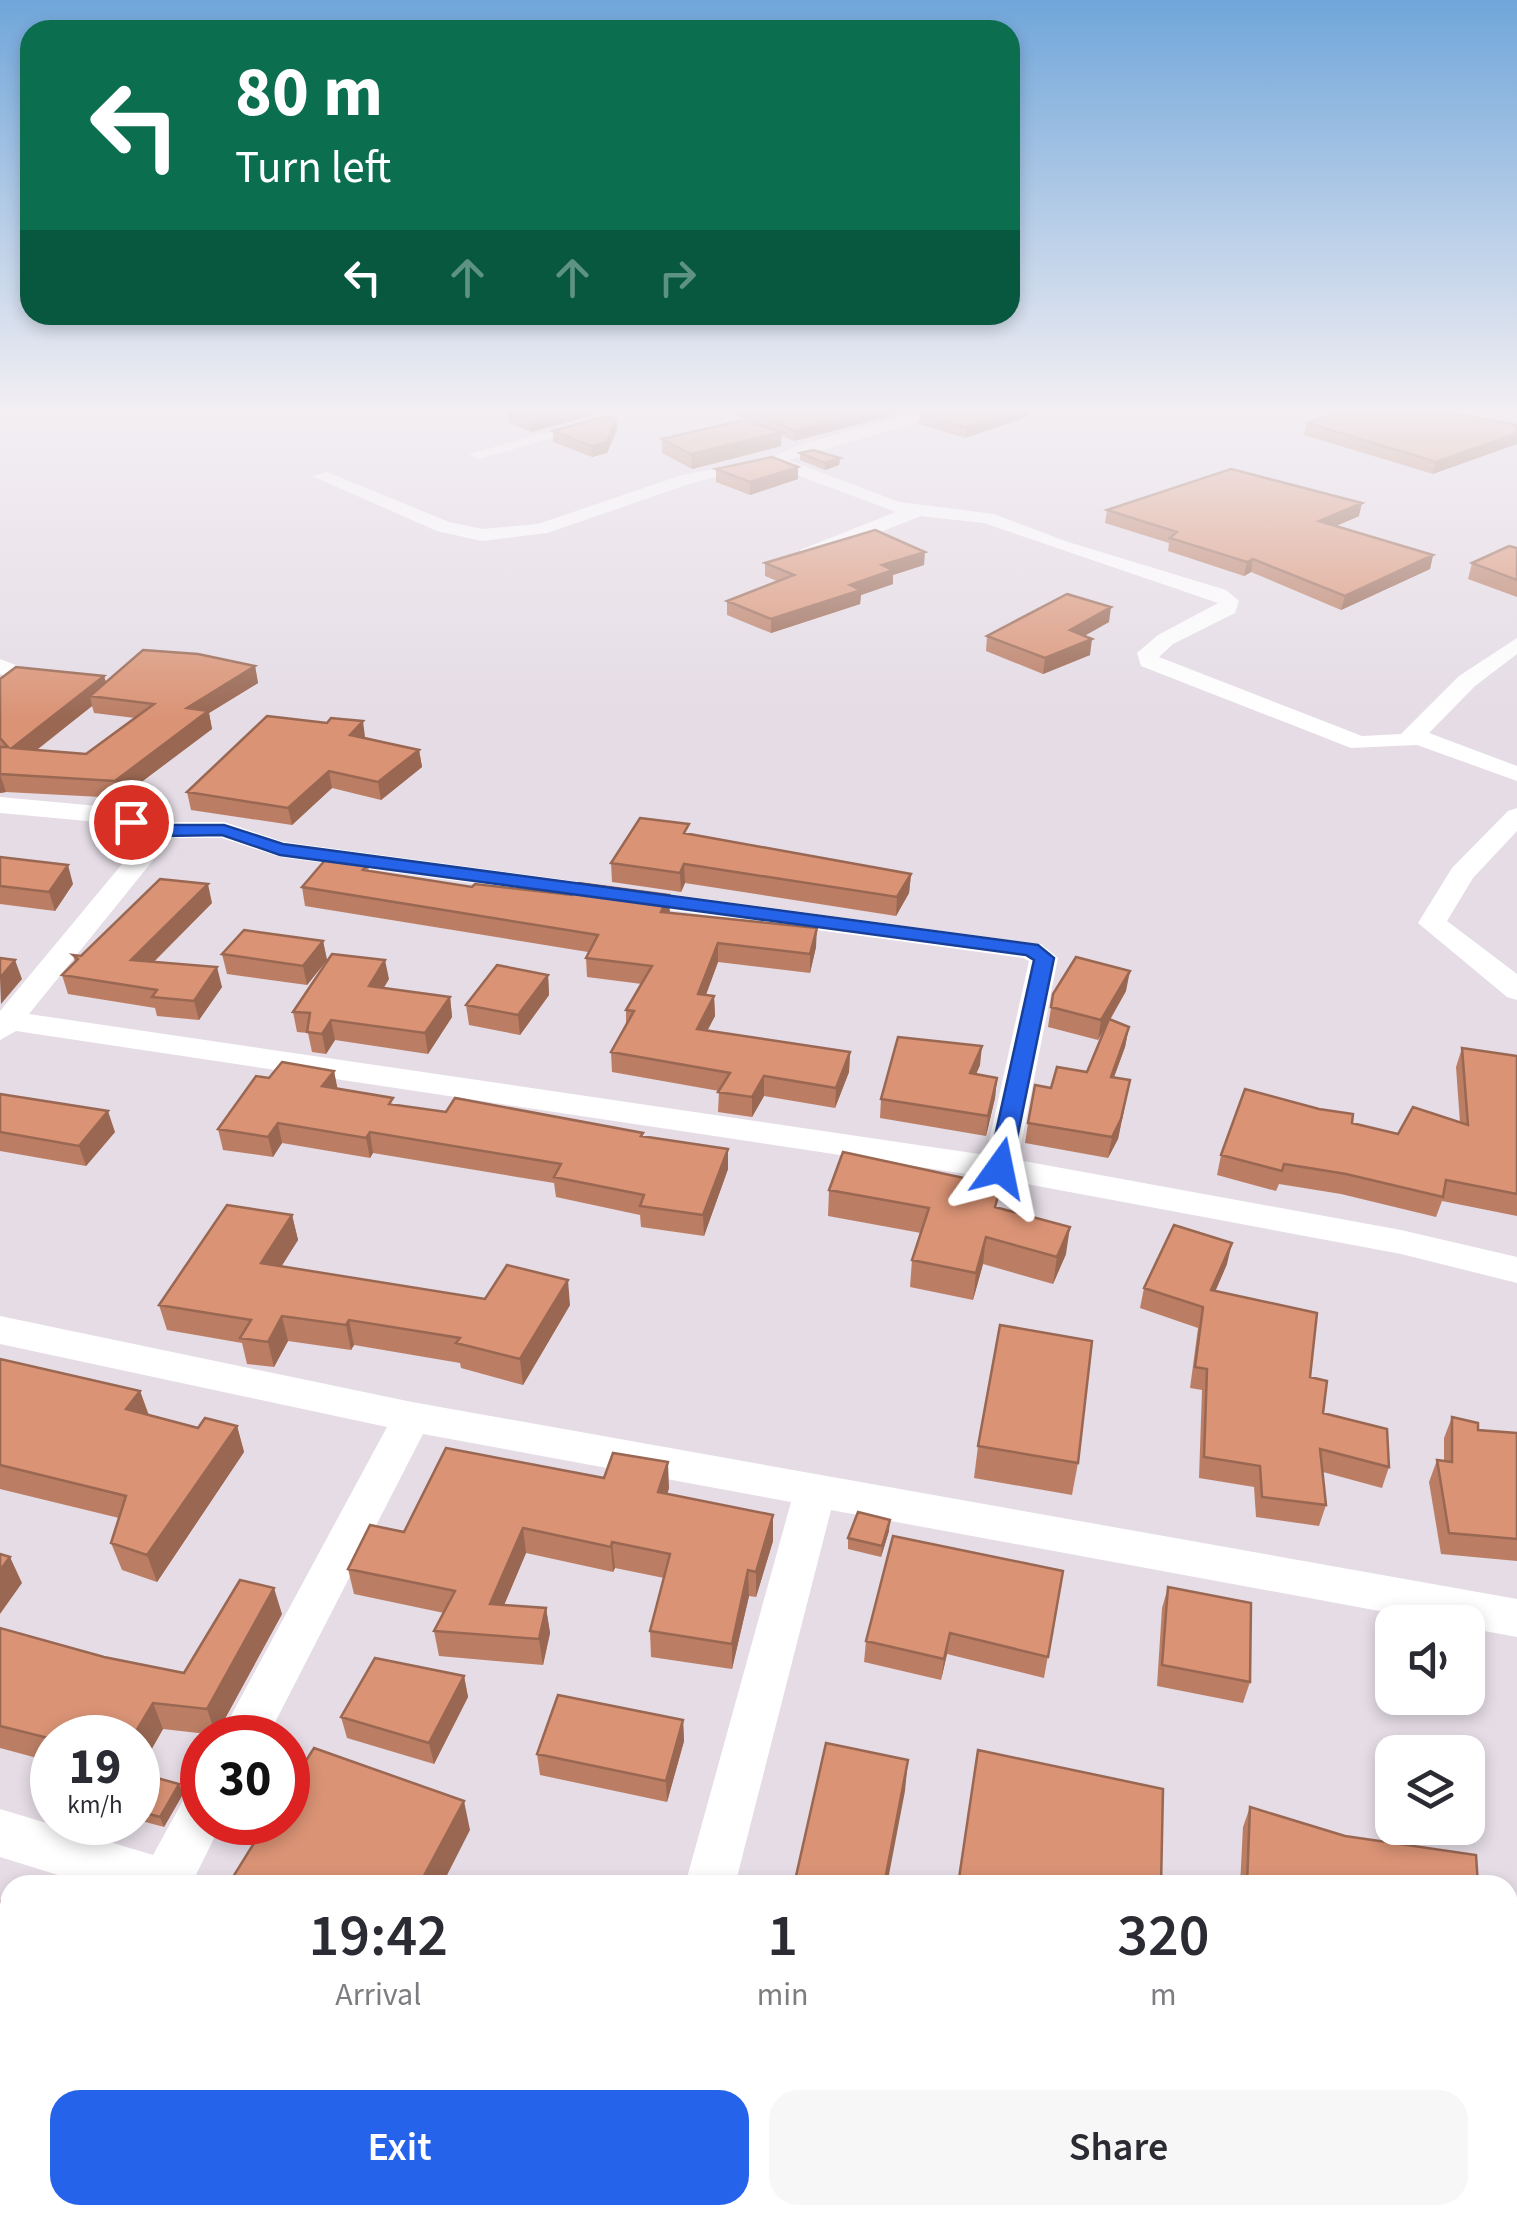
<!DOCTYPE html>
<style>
body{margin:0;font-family:"Source Sans 3",sans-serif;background:#f7f7f7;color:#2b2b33;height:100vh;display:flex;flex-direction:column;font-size:38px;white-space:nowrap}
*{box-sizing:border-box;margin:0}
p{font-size:32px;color:#7c7c81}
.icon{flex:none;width:55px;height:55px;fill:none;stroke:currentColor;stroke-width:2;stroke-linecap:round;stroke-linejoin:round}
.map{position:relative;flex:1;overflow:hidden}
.side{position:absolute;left:0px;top:1875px;width:1518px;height:350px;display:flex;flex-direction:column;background:#fff;border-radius:30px 30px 0 0;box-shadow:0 5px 15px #0003}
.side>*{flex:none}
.banner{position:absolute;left:20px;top:20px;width:1000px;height:305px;border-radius:30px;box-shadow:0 5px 15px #0003;background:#0b6e4f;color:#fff;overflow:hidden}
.buttons{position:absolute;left:1375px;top:1605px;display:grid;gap:20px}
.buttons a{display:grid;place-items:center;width:110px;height:110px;border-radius:20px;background:#fff;box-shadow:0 5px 15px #0003;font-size:50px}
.speed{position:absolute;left:30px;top:1715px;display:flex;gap:20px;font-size:50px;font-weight:700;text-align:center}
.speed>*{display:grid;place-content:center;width:130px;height:130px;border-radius:50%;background:#fff;box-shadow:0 5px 15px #0003;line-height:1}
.speed small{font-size:25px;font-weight:400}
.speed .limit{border:15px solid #d22;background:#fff;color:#111}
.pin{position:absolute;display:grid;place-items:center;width:85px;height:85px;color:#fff;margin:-42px;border:5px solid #fff;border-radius:50%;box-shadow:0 2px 10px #0007}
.me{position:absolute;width:110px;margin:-55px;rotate:12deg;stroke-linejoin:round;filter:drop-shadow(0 0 8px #0008)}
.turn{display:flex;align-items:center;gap:35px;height:210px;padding:0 50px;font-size:45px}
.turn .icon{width:130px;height:130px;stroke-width:2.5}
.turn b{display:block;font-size:70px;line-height:85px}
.lanes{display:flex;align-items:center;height:95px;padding:0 50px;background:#0003;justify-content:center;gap:50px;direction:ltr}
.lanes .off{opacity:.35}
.eta{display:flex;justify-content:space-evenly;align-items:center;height:170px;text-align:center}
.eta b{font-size:60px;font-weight:600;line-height:70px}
.cta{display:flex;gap:20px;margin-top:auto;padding:20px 50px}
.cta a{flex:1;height:115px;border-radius:30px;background:#2563eb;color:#fff;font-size:40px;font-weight:600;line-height:115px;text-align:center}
.cta a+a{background:#f7f7f7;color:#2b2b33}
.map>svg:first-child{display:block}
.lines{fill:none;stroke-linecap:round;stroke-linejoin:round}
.minor{fill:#fff;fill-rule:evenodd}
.wall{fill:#bb7e65;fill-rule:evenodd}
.shaded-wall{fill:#996752}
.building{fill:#da9375;stroke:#996752;stroke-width:2.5}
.route{fill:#2563eb;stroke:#184099;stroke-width:2.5}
</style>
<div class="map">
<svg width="1517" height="2225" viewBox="0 0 1517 2225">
<rect width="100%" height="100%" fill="#e5dce5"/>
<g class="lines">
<path class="minor" d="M635,407H662L478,459L469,454Z
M915,407H931L927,417L909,425L788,460L899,502L994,514L1065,541L1226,590L1239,601L1235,613L1173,644L1159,657L1362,736L1401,734L1459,676L1517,638V654L1475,686L1429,733L1517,766V781L1417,745L1351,748L1141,666L1137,653L1158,635L1218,603L984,523L921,516L814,558H800V550L896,512L768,464L692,483L547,533L482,541L437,531L312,476L327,472L449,522L482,529L538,524L682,475L765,460L804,443L898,418Z
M1434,407H1459L1517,425V435Z
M0,659L26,669L61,672L64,677C49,691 18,681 0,674Z
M0,797L98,806L164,822H224L284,842L1041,944L1058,958L1018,1160L1401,1230L1517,1257V1283L1401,1254L1000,1179L16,1031L0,1040V1011L147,834L98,822L0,813ZM171,838H222L280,857L1023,958L1029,961L986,1155L29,1014Z
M1517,808V831L1473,878L1447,921L1517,974V1000L1507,997L1418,923L1452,868L1508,811Z
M0,1316L412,1402L1517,1599V1637L1468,1628V1622H1439L831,1510L735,1885H685L791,1502L423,1434L267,1738H219L387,1427L0,1344Z
M202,1790V1822H222L191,1885H90L0,1857V1809L153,1855L185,1797Z
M1508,2115L1517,2117V2173L1508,2171Z
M10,2120V2189L0,2194V2124Z
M592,2215H650L647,2225H589Z"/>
</g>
<path class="wall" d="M720,407H907L886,417L794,441L781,435V446L692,469L662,453V439L755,423Z
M931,408L1027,417L965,438L919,424L920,414Z
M1446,411L1517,425L1433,474L1304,435L1307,423Z
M508,412L591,416L531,432L509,423Z
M616,419L617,430L607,453L592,457L553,442V431Z
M800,453L840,458L839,465L825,470L800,460Z
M798,467V479L750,495L716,482V469Z
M1107,510L1359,516L1335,526L1433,555L1430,569L1341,610L1251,572L1244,576L1168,551L1169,543L1105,523Z
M1517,548V597L1468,579L1472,563Z
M765,563L924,565L893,575V584L861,595L860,604L771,633L727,615V601L777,581L765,576Z
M1109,622L1084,636L1090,655L1043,674L986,651L987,636Z
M255,666L258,683L209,713L212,729L120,798L6,792L0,793V679L104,676L106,682ZM92,706L94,713L135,718L86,754L37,750Z
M365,737L419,750L422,767L381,800L332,788L292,825L191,810L187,792Z
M690,835L911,874L909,893L896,916L685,883L681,892L612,882L611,863Z
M0,857L73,884L55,911L0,904Z
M368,865L369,871L472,887L670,913L816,947L810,973L718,962L706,995L714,996L715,1016L707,1030L850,1052L849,1072L835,1108L764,1096L752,1117L718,1112L719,1091L612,1072L611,1052L626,1024V1010L642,984L587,977L586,958L588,952L305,906L302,887Z
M212,903L154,962L222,987L199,1020L157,1016L155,1008L68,994L62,975L75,962L73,955L81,956Z
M323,941L327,960L307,985L227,974L222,954Z
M548,975L549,995L520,1035L469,1025L466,1005Z
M389,979L383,988L450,997L452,1017L428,1054L335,1040L326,1054L312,1052L308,1033L297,1032L293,1012Z
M1126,991L1110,1020L1129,1027L1125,1047L1114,1077L1126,1100L1118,1139L1108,1158L1025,1143L1028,1123L1051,1088L1087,1072L1108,1022L1098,1040L1048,1027L1051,1007Z
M1462,1048L1517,1056V1216L1442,1201L1436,1217L1341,1194L1279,1184L1276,1191L1217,1175L1221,1155L1398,1134L1460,1123L1456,1067Z
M980,1065L976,1074L997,1078L995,1098L986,1136L880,1118L881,1099Z
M334,1071L337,1089L394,1104L446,1112L643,1137L728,1169L704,1236L641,1227L640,1215L556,1197L554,1183L373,1153L370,1158L282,1143L273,1157L223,1150L218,1129L269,1078Z
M0,1094L115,1132L86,1166L0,1151Z
M829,1190L998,1208L1066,1254L1053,1284L983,1264L973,1300L910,1287L912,1260L921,1233L828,1216Z
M292,1215L298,1240L281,1266L485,1299L570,1305L523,1385L461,1368L460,1363L354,1345L351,1350L288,1341L274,1367L247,1364L242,1343L167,1330L159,1305Z
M1227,1264L1215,1291L1310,1377L1323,1413L1389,1467L1382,1488L1323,1472L1326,1505L1319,1526L1256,1517L1254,1487L1199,1478L1202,1390L1190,1388L1198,1328L1140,1308L1144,1288Z
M0,1359L140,1391L149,1415L198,1428L237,1426L244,1452L157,1582L122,1570L111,1543L119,1518L0,1489Z
M1452,1417L1478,1430L1517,1433V1561L1441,1554L1429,1482L1437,1460L1444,1461V1438Z
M978,1446L1078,1463L1072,1495L974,1478Z
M604,1478L669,1488L667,1494L773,1515V1541L756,1597L749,1596L732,1669L651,1657L650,1631L664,1578L615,1568L613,1572L526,1553L504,1605L546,1608L550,1633L543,1665L439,1656L434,1631L444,1613L354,1594L348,1569L404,1532Z
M889,1531L881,1557L848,1549V1538Z
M1063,1571L1044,1678L947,1654L941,1680L864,1662L866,1641Z
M1168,1587L1250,1682L1243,1703L1157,1686L1162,1608Z
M282,1614L216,1735L163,1729L138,1773V1738H52V1762L0,1748V1628L104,1657L184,1673Z
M464,1676L468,1697L434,1764L347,1738L341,1717Z
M683,1720L684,1741L667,1802L540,1775L537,1754Z
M138,1790L183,1794L164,1827L138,1820Z
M1250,1807L1478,1885H1240L1243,1827Z
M1508,1939L1517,1941V2082L1508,2079Z"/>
<path class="shaded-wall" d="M581,407H591V416L531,432L530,421Z
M886,407H907L886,417L794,441V431Z
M1028,407L1027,417L965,438L966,428Z
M616,419L617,430L607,453L592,457L591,446Z
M782,432L781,446L692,469L691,454Z
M1517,433V444L1433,474L1436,462Z
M840,458L839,465L825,470V463Z
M798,467V479L750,495V482Z
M1362,503L1359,516L1316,535L1319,521Z
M925,552L924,565L893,575V584L861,595L860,604L771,633V619L850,585L882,565Z
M1433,555L1430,569L1341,610L1345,596Z
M1253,559L1251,572L1244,576L1247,562Z
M1111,607L1109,622L1068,645L1070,630Z
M1092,639L1090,655L1043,674L1045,658Z
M255,666L258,683L209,713L212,729L120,798L115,781L187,708Z
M104,676L109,693L90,696L92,706L17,765L12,748Z
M363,721L365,737L353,752L350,735Z
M419,750L422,767L381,800L378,782Z
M329,771L332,788L292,825L288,808Z
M0,774L6,792L0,793Z
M684,864L685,883L681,892L680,873Z
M68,865L73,884L55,911L49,892Z
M911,874L909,893L896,916L897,897Z
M208,884L212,903L136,979L131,960Z
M669,895L670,914L661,912Z
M817,928L816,947L810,973V954Z
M323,941L327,960L307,985L303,966Z
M718,943V962L699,1013L698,994Z
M15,960L22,979L1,1004L0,978Z
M385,960L389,979L373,1006L369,986Z
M217,967L222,987L199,1020L194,1001Z
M1130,971L1126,991L1098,1040L1101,1020Z
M548,975L549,995L520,1035L518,1015Z
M714,996L715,1016L698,1049L697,1029Z
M450,997L452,1017L428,1054L425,1033Z
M331,1020L335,1040L326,1054L322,1034Z
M1129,1027L1125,1047L1107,1096L1111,1077Z
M982,1046L980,1065L968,1093L970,1073Z
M850,1052L849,1072L835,1108L836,1088Z
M334,1071L338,1091L322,1086Z
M764,1076V1096L752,1117V1097Z
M997,1078L995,1098L986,1136L988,1116Z
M1130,1080L1118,1139L1108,1158L1112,1137Z
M108,1111L115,1132L86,1166L79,1146Z
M278,1123L282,1143L273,1157L268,1137Z
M370,1132L373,1153L370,1158L366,1138Z
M728,1149V1169L704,1236L703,1215Z
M292,1215L298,1240L268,1288L261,1263Z
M1070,1227L1066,1254L1053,1284L1057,1257Z
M986,1237L983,1264L973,1300L976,1273Z
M1232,1243L1227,1264L1207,1311L1211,1290Z
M568,1280L570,1305L523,1385L520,1359Z
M282,1316L288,1341L274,1367L268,1342Z
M349,1320L354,1345L351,1350L346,1325Z
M140,1391L149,1417L126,1409Z
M237,1426L244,1452L157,1582L147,1555Z
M668,1462L669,1488L660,1518L658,1492Z
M773,1515V1541L756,1597V1572Z
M890,1520L889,1531L881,1557L882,1546Z
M523,1528L526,1553L494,1629L490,1604Z
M612,1542L615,1568L613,1572L611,1547Z
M10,1557L22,1583L0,1614V1570Z
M748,1570L749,1596L732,1669V1644Z
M274,1588L282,1614L216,1735L207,1709Z
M546,1608L550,1633L543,1665L539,1639Z
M950,1633L947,1654L941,1680L944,1659Z
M464,1676L468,1697L434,1764L429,1743Z
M153,1703L163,1729L138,1773V1738H132Z
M683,1720L684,1741L667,1802L666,1781Z
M908,1760L905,1791L887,1885H884Z
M179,1784L183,1794L164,1827L160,1817Z
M464,1801L470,1830L442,1885H419Z
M10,1981V2037L0,2055V1999Z
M178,2215H195L190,2225H174Z
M558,2215H570L567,2225H554Z"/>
<path class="building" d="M531,407H581L530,421L508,412Z
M742,407H886L794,431Z
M931,407H1027L966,428L920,414Z
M1353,407H1439L1434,409L1517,425V433L1436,462L1307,423Z
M609,415L616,419L607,442L591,446L553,431Z
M744,420L782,432L691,454L662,439Z
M813,450L840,458L825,463L800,453Z
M772,457L798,467L750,482L716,469Z
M1231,469L1362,503L1319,521L1433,555L1345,596L1253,559L1247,562L1170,538L1177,532L1107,510Z
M875,530L925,552L882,565L893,570L850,585L861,590L771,619L727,601L794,575L765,563Z
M1509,546L1517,548V580L1472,563Z
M1067,594L1111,607L1070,630L1092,639L1045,658L987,636Z
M143,650L198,654L255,666L187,708L208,711L115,781L0,774V747H8L0,738V679L16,667L104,676L12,748L86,754L154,704L90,696Z
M267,716L327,723L331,718L363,721L350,735L419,750L378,782L329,771L288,808L187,792Z
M640,818L689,824L684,833L911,874L897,897L684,864L680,873L611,863Z
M0,857L68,865L49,892L0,886Z
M326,859L368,865L363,870L472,887L475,884L572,895L579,883L669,895L661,912L817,928L810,954L718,943L698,994L714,996L697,1029L850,1052L836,1088L764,1076L752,1097L718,1092L730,1073L611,1052L634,1011L626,1010L652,966L586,958L598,935L302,887Z
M160,879L208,884L131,960L217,967L194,1001L152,997L157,990L62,975L78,959L73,955L81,956Z
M244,930L323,941L303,966L222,954Z
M332,954L385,960L369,986L450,997L425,1033L331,1020L322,1034L307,1032L310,1013L293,1012Z
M1076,957L1130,971L1101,1020L1051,1007L1053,994Z
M0,958L15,960L0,978Z
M497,965L548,975L518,1015L466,1005Z
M1109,1019L1129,1027L1111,1077L1130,1080L1121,1119L1112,1137L1028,1123L1035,1085L1051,1088L1057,1067L1087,1072Z
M898,1037L982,1046L970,1073L997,1078L988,1116L881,1099Z
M1462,1048L1517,1056V1194L1446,1180L1443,1197L1346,1174L1284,1164L1282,1171L1221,1155L1245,1089L1319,1109L1353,1114L1352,1123L1398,1134L1413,1107L1468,1125Z
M282,1062L334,1071L322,1086L393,1098L389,1104L446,1112L455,1098L643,1133L641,1136L728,1149L703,1215L640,1206L644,1195L554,1177L561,1164L370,1132L366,1138L278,1123L268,1137L218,1129L256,1076L269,1078Z
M0,1094L108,1111L79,1146L0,1132Z
M843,1152L1001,1186L995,1207L1070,1227L1057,1257L986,1237L976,1273L912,1260L929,1208L829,1190Z
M227,1205L292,1215L261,1263L485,1299L507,1265L568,1280L520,1359L456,1343L460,1338L349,1320L346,1325L282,1316L268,1342L240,1338L251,1320L159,1305Z
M1174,1225L1232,1243L1211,1290L1317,1313L1310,1377L1327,1381L1323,1413L1387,1429L1389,1467L1320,1449L1326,1505L1262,1497L1260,1466L1204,1457L1207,1369L1195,1367L1203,1307L1144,1288Z
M1000,1325L1092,1341L1078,1463L978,1446Z
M0,1359L140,1391L126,1409L198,1428L205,1418L237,1426L147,1555L111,1543L126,1496L0,1465Z
M1452,1417L1478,1423V1430L1517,1433V1539L1449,1533L1437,1460L1452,1462Z
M446,1448L604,1478L613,1453L668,1462L658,1492L773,1515L756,1572L748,1570L732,1644L650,1631L670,1554L612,1542L611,1547L523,1528L490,1604L546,1608L539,1639L434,1631L455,1591L348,1569L370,1525L404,1532Z
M858,1512L890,1520L882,1546L848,1538Z
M893,1536L1063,1571L1048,1657L950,1633L944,1659L866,1641Z
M0,1554L10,1557L0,1570Z
M240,1580L274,1588L207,1709L153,1703L132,1738H52V1739L0,1726V1628L104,1657L184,1673Z
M1168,1587L1251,1603L1250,1682L1162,1665Z
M375,1658L464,1676L429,1743L341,1717Z
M558,1695L683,1720L666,1781L537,1754Z
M826,1743L908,1760L884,1885H794Z
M314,1748L464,1801L419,1885H228L267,1822H288V1789Z
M978,1750L1163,1789L1161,1885H958Z
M146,1775L179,1784L160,1817L138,1811V1790Z
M1250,1807L1345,1836L1476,1855L1478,1885H1247Z
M0,1901L10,1903V1981L0,1999Z
M1508,1939L1517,1941V2060L1508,2058Z
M79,2215H178L174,2225H75Z
M394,2215H558L554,2225H390Z
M673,2215H852L850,2225H670Z
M918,2215H1019L1018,2225H917Z"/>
<linearGradient id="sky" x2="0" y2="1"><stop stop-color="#70a6da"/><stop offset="0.57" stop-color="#f3eff3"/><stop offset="1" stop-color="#f3eff3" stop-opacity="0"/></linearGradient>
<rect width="1517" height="719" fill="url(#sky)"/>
<path class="route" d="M131,817L164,825H224L283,844L1038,945L1054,958L1011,1168L1000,1176L988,1168L1034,960L1026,955L280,855L222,835L164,836L124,826V818Z"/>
</svg>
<div class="buttons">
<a><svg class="icon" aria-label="sound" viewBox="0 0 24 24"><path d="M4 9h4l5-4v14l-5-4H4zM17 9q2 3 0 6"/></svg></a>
<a><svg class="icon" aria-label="layers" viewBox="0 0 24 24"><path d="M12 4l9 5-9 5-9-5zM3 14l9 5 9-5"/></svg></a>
</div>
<div class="speed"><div>19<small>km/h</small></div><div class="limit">30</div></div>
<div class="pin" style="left:131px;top:822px;background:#d93025"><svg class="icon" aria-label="arrive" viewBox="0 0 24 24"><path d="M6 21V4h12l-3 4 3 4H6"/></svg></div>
<svg class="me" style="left:1000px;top:1168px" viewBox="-20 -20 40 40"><path d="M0-17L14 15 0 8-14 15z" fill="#2563eb" stroke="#fff" stroke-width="4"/></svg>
<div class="banner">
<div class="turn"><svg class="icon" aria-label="left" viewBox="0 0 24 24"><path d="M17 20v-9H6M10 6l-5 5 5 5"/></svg><div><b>80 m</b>Turn left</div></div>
<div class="lanes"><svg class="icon" aria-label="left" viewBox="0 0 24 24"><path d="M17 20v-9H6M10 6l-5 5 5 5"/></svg><svg class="icon off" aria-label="ahead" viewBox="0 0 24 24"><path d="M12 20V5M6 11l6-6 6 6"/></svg><svg class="icon off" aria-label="ahead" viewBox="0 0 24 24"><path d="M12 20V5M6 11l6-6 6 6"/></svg><svg class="icon off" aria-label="right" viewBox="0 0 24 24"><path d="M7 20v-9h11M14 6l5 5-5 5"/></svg></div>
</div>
<section class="side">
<div class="eta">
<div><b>19:42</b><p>Arrival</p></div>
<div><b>1</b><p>min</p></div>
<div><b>320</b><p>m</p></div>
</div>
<div class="cta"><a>Exit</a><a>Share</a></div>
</section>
</div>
